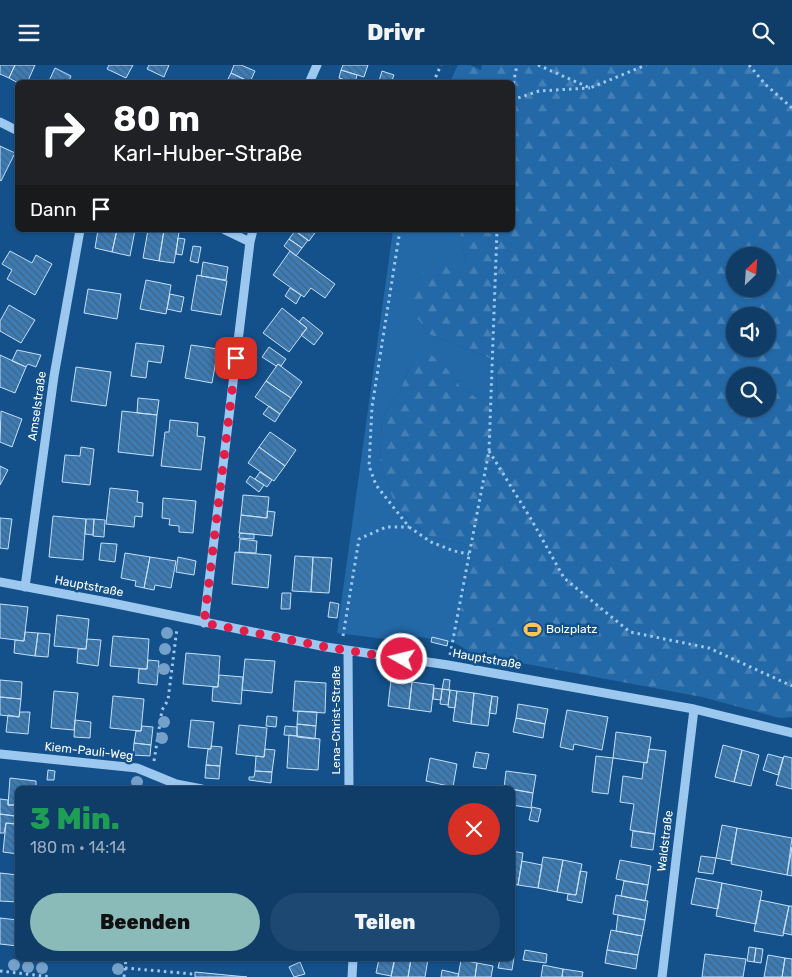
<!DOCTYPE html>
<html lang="de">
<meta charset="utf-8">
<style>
body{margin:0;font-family:Rubik,sans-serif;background:#1d4871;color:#f1f3f6;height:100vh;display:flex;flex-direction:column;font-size:19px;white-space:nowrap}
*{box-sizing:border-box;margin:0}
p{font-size:16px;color:#9baec0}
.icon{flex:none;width:28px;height:28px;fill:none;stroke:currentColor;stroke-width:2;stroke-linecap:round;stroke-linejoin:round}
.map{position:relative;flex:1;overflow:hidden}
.panel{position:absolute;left:15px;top:721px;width:500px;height:175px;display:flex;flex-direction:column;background:#0f3d68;border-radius:8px;box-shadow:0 1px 4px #0004,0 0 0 1px #2f567c}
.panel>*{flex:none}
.hud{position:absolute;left:15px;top:15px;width:500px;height:152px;border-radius:8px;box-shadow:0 1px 4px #0004,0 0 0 1px #2f567c;background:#202124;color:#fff;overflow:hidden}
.needle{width:32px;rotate:25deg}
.controls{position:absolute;left:726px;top:182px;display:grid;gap:10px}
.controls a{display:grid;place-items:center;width:50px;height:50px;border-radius:50%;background:#0f3d68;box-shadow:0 1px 4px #0004,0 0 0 1px #2f567c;font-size:25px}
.pin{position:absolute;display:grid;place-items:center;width:42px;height:42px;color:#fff;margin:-21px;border-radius:10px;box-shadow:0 2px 8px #0006}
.me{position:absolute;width:55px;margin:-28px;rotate:278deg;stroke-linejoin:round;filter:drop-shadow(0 0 4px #0008)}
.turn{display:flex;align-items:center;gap:18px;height:105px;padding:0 15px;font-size:22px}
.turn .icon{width:65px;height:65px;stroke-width:2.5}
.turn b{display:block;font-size:35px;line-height:42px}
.then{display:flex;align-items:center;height:48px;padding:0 15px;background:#0003;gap:10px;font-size:19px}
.round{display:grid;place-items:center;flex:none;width:52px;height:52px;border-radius:26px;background:#1d4871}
.summary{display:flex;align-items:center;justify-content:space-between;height:85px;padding:0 15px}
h1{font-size:30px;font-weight:800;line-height:38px;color:#1e9e55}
.button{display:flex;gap:10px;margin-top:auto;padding:10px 15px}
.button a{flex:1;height:58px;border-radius:30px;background:#8bbbb9;color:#111;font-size:20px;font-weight:800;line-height:58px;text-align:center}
.button a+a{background:#1d4871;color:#f1f3f6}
header{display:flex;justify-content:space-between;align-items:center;height:65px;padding:0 15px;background:#0f3d68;font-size:22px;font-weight:800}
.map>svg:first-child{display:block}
.green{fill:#2369a8}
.forest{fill:url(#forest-firs);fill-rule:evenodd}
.building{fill:url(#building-back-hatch);stroke:#c2e0fb}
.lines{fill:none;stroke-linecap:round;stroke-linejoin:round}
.path{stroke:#9cc8f0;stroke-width:3;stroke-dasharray:2.5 4;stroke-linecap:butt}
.minor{stroke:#9cc8f0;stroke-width:9}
.tree{fill:#74a0c9}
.route{stroke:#e11d48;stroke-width:9;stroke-dasharray:0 16.2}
.labels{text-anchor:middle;stroke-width:5;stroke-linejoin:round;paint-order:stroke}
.street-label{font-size:12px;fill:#fff;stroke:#14518b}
.poi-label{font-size:12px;fill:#fff;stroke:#14518b;text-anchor:start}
</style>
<header><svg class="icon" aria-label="menu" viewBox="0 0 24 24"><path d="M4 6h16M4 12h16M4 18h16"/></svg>Drivr<svg class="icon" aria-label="search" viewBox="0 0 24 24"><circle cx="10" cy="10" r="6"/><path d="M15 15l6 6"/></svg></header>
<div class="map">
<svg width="792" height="912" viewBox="0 0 792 912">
<defs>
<pattern id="forest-firs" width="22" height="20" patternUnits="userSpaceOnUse" patternTransform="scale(1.25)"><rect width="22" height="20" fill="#2369a8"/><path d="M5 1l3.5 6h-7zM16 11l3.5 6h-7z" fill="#4480b5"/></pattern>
<pattern id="building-back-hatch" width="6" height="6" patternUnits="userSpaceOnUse" patternTransform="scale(1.25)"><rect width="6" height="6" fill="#3d7bb4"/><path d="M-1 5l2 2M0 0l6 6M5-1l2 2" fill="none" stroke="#446480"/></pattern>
</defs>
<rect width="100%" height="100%" fill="#14518b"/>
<path class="green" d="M393,165H460L466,200L431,270L497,296L496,347L460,321L445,301L413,294L400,326L382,353L380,400L397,445L429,471L473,481L455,578L420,572L409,577L337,568Z"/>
<path class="forest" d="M458,0H470L481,5L482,0H792V652L780,653L702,632L474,589L455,578L473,481L429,471L397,445L380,400L382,353L400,326L413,294L424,284L445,301L460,321L496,347L497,296L431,270L407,241L426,200H466L460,165H512V18L450,17ZM735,191H768V224H735ZM735,251H768V284H735ZM735,311H768V344H735Z"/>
<path class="building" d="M0,0H15L9,13L0,9Z
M15,0H35L27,18H18L9,13Z
M109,0H133L126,13L107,4Z
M149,0H169L164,12L147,4Z
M234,0H241L255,6L250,17L231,8Z
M343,0H368L364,12L341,5Z
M55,3L71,11L68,18H48Z
M341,5L357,10L355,18L339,13Z
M382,6L394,10L391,18L379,16Z
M231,8L250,17V18H226Z
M0,81L15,88L1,116L0,115Z
M98,165H117L112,187L95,183Z
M117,165H135L130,191L112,187Z
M148,165H164L159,196L143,193Z
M164,165L179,167L174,198L159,196Z
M294,165H317L309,176Z
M295,166L308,175L302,183L289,174Z
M178,173L185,174L182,190L176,189Z
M289,174L302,183L296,191L284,181Z
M193,181L201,182L198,198L190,196Z
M10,186L32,198L36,190L52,199L35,230L7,214L12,205L2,199Z
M290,186L335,219L325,233L311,223L304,232L273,210Z
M203,197L228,202L226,215L201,211Z
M197,210L227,216L221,250L191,245Z
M146,215L171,220L166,249L140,244Z
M290,223L301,230L296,239L285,231Z
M88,224L121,229L117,254L84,248Z
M170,229L184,232L181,247L167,244Z
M9,240L35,255L21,278L0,266V256Z
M282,243L307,263L289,287L263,268Z
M303,252L323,268L314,280L301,270L307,263L299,257Z
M136,278L164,281L161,298L148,296L146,313L131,311Z
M191,280L218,284L212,318L185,313Z
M269,282L286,294L281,301L278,299L276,301L262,292Z
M17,285L41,290L36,302L28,299L26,302L12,296Z
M0,290L26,302L15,328L0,322Z
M278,299L302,317L291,333L266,316Z
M76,302L111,307L106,341L71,336Z
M266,316L291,333L280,349L255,332Z
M138,333L159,335L157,350L137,348Z
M269,341L280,349L275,357L263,349Z
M1,346L22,354L12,382L0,377Z
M122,346L157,350L153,391L118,387Z
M170,355L198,358L197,371L205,372L201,405L161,401L165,367H169Z
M270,367L296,385L285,401L259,382Z
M81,382L94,384L90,420L62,417L65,390L80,391Z
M259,382L285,401L274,416L248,398Z
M0,401L8,405L0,420Z
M260,407L272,415L267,422L255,414Z
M250,411L264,420L259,427L246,417Z
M110,423L138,426L137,437L143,438L142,452L135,451L134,462L106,459Z
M243,430L269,432L267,453L241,450Z
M163,433L196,436L193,468L179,467V461L169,460L170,454L162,453Z
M267,446L275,447L272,471L239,468L241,450L267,453Z
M53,451L86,454L83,495L49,492Z
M0,453L12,454L8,484L0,483Z
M86,454H94L93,470L85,469Z
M94,454L105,455L104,472L93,471Z
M240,468L254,469V474L239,473Z
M240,474L257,476L256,488L239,487Z
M101,478L117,479L115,497L99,495Z
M235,487L271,490L268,523L232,519Z
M125,488L150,492L144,523L135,521L136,516L121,513Z
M295,491L313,492L311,527L292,526Z
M150,492L176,496L171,523L155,520L154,525L144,523Z
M178,492L196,496L194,510L176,507Z
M313,492L332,493L329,528L311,527Z
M282,528H291L290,544H281Z
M330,537L339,539L337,553L328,552Z
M0,539L28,542L24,576L0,573Z
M57,550L89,554L86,584L54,581Z
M25,567L38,568L35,591L14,588L15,575L24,576Z
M38,568L50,569L48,592L35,591Z
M113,571L149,574L147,604L110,601Z
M432,572L448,576L447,581L431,577Z
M87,574L101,575L98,601L77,598L78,584H86Z
M186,588L220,591L218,622L183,619Z
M245,594L275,596L272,628L242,625Z
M148,595L159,596L157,620L138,618L139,604H147Z
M219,610L243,612L241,639L212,636L213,622H218Z
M444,614L450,615L449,625L442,624Z
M0,615L22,617L21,634L0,632Z
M391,615L412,617L409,644L388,641Z
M295,616L326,618L325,648L293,646Z
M412,617L434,620L431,647L409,644Z
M434,623L442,624L441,635L433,634Z
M442,624L450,625L448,640L440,639Z
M450,625L457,626L455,643L448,642Z
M54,626L78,628L74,665L51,663Z
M457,626L474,628L471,659L453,656Z
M474,628L492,631L488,661L471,659Z
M113,631L144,634L141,666L110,663Z
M492,631L498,632L496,649L489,648Z
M0,632L21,634L19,652L0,650Z
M518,639L548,644L545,659L516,653Z
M567,645L608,652L602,685L574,679L573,685L560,682Z
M298,646L317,647L316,661L297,659Z
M20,647H30L28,669L6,667L8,650L19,652Z
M267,651L277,652L276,662L266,661Z
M516,653L545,659L543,673L513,667Z
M75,655L91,657L90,673L74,672Z
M191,655L214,657L211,684L188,682Z
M297,659L316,661L315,674L297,672Z
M239,660L267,663L264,692L236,689Z
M142,661L153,662L151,680L134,678L136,666H141Z
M285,661L297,662V671L284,670Z
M616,667L651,672L647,698L613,693Z
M289,670L320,674L318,705L287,703Z
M134,678L151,680L150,691L133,690Z
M723,680L742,685L734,717L715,712Z
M211,681L222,682L220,701L206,700L208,684H211Z
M265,684L275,685L272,707L255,706L256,691L264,692Z
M649,684L666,686L655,769L630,765L634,739L620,737L623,711L642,714L644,697L647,698Z
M742,685L759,690L751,721L734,717Z
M476,687L489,689L486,704L473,702Z
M768,689L783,693L778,710L763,705Z
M596,691L613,693L608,729L592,727Z
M784,691L792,693V724L776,720Z
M430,693L457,699L453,722L426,716Z
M206,700L220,701L219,714L205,713Z
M48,705L55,706L54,715H47Z
M255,706L272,707L271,718L249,715V712H254Z
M506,706L536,710L533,728L504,723Z
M10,713L36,716V724H18V740H8Z
M512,724L533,728L531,743L512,740Z
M0,734L8,735V740H16L15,751L0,749Z
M532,742L541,744L538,757L529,755Z
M0,749L15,751L14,759L6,758L4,768H0Z
M6,758L18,759V789L3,787Z
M722,760L737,763L731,796L716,793Z
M737,763L792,773L787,810L731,799Z
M633,766L655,769L653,785L631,782Z
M792,782V811L787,810Z
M512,786L523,788L518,820L512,819Z
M701,791L716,793L713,809L698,807Z
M543,792L563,795L557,827L538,823Z
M563,795L582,799L576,830L557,827Z
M620,795L651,801L648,820L616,814Z
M522,796L542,800L538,823L518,820Z
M580,806L587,807L582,838L567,835L568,829L576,830Z
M0,808L18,810V837L0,836Z
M696,813L722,818L718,844L691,839Z
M624,816L648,820L645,836L621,831Z
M722,818L762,826L756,859L716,851Z
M616,830L648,836L645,855L613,849Z
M760,835L789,841L783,871L754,866Z
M789,841H792V870L783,868Z
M618,850L645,855L642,871L616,866Z
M0,853L18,855V881L0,879Z
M611,865L642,871L638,890L607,885Z
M749,882L756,883L754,897L747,896Z
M756,883L763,884L761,898L754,897Z
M525,885L547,889L546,898L523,895Z
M607,885L638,890L636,904L605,898Z
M705,889L746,894L743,912H702Z
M768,890L785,893L782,912H764Z
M512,892H514L512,905L498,903L500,894H512Z
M785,893L792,894V912H782Z
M379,894L394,896L391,911L376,908Z
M395,894H411L408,912H391Z
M411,894H428L425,912H408Z
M461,895L477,898L475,912H458Z
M300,897L305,909L294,912L289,902Z
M477,898L493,901L491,912H475Z
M543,900L563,904L562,912H541Z
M563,904L583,907L582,912H562Z
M442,905L459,909L458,912H441Z
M195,907L247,912H195Z"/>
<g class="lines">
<path class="path" d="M538,0L590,23L646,0
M749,0L765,19L792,43
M433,18L441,0
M512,25L517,0
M512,35L539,26L590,23
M400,165L372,342L369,401L376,420L409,462L431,477L454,486L469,489
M489,386L531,454L564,513L630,567L709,583L792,621
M343,571L359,474L386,462H409
M450,590L489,386L497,165
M154,696L162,645L168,635L177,563
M55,724V718
M125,903L193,909L192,912
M0,906L51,912
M124,912L126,894"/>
<path class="minor" d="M309,18L317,0
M0,57L18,66
M225,165L250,177
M0,517L107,537L326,582L448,600L694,644L792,668
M25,522L54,311L80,165
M204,558L250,177L253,165
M348,586L349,724
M0,689L137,703L176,719L202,724
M352,912L353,894
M662,912L694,644"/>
</g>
<g class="tree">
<circle cx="167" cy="568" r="6"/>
<circle cx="165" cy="584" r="6"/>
<circle cx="164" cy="604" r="6"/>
<circle cx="164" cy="657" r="6"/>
<circle cx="162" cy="673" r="6"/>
<circle cx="137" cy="717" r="6"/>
<circle cx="14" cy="900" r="6"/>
<circle cx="28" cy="902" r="6"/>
<circle cx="42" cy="903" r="6"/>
<circle cx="118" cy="904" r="6"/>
</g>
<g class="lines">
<path class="route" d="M236,293L204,558L326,582L402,594"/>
</g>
<defs>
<symbol id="stadium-bare" viewBox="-9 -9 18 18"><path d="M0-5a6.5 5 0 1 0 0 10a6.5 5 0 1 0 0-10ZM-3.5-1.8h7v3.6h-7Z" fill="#ffc35b" stroke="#14518b" stroke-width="2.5" paint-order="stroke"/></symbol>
</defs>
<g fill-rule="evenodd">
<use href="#stadium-bare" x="520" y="552" width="25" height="25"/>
</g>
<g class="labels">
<g class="street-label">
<text transform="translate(37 341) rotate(-82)" y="4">Amselstraße</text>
<text transform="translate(89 521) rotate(11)" y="4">Hauptstraße</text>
<text transform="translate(487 594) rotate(10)" y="4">Hauptstraße</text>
<text transform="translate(336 655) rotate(-90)" y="4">Lena-Christ-Straße</text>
<text transform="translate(89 686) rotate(6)" y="4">Kiem-Pauli-Weg</text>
<text transform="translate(665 776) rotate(-83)" y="4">Waldstraße</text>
</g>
<g class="poi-label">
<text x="546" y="568">Bolzplatz</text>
</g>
</g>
</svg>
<div class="controls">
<a><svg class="needle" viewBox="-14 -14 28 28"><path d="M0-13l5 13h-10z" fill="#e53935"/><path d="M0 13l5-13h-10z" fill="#9baec0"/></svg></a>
<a><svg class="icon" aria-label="sound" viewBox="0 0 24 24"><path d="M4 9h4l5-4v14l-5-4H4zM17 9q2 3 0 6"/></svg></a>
<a><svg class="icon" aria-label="search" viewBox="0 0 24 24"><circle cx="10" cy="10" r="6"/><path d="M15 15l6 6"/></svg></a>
</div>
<div class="pin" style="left:236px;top:293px;background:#d93025"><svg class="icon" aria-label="arrive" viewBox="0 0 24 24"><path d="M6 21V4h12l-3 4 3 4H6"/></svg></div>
<svg class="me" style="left:402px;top:594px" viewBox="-20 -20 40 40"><circle r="17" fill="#e11d48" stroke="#fff" stroke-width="3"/><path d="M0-11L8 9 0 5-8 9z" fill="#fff"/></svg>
<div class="hud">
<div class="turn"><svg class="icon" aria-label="right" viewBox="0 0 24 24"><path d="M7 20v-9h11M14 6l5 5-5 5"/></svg><div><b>80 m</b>Karl-Huber-Straße</div></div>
<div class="then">Dann<svg class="icon" aria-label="arrive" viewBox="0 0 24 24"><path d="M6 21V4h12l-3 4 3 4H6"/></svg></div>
</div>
<section class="panel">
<div class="summary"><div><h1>3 Min.</h1><p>180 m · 14:14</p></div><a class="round" style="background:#d93025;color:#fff"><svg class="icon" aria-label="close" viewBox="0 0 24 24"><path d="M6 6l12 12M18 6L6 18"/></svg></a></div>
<div class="button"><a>Beenden</a><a>Teilen</a></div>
</section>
</div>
